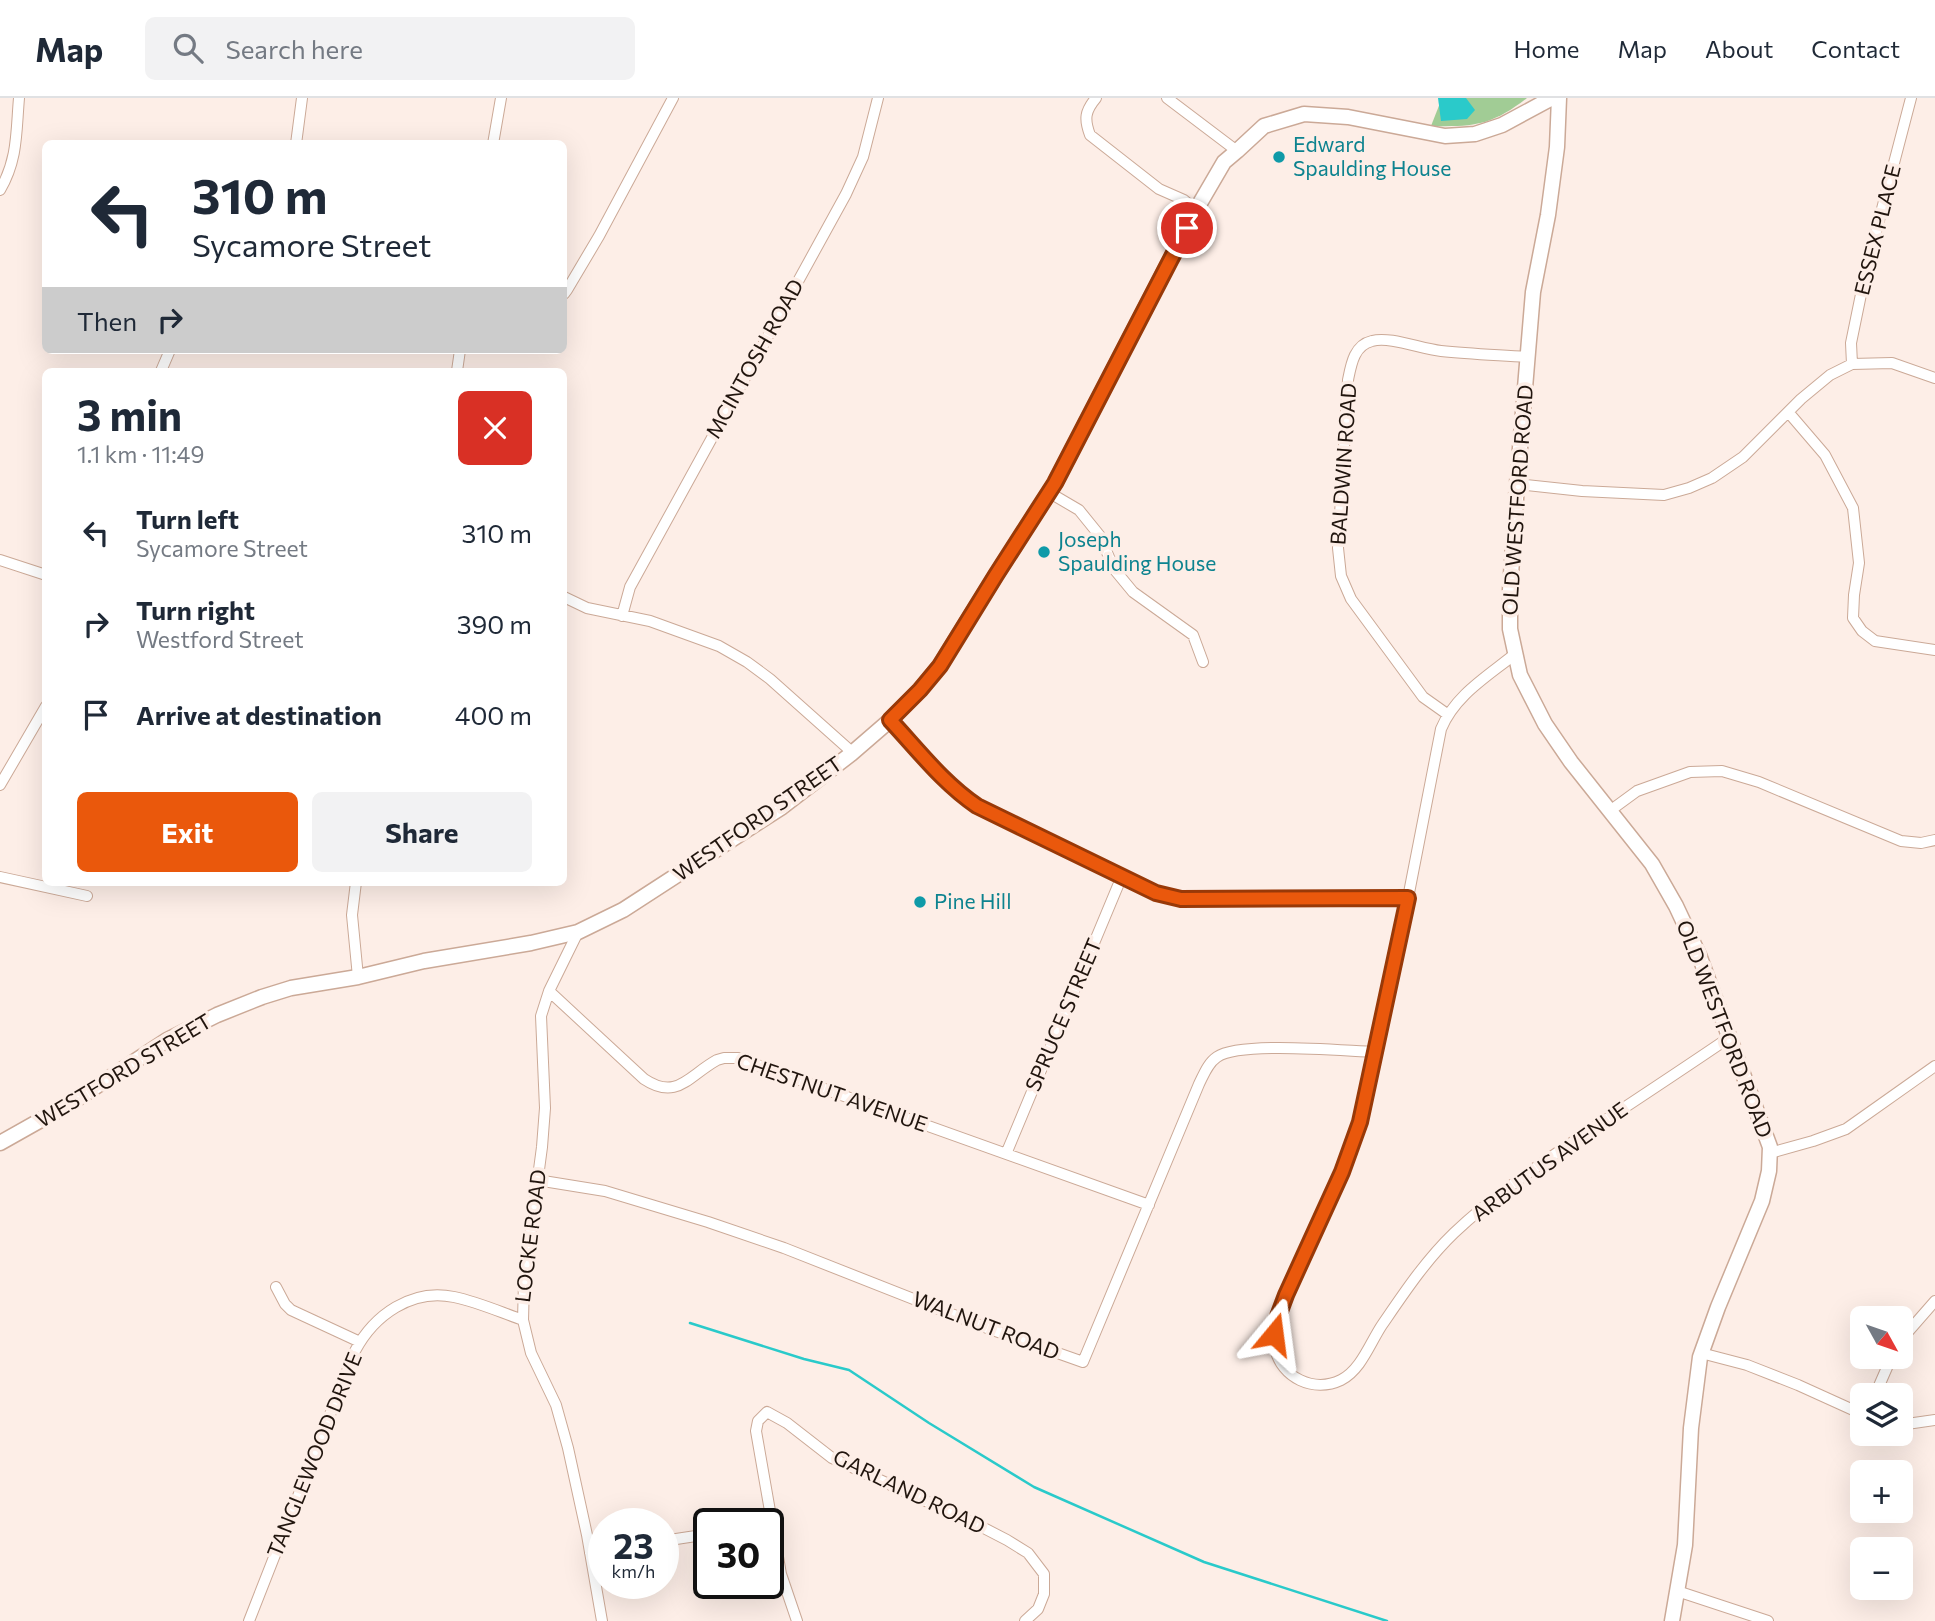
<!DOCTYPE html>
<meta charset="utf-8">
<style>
body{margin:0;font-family:Commissioner,sans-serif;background:#f2f2f3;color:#1f2937;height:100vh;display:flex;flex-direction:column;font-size:26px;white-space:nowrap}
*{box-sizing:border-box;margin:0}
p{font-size:23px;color:#747a83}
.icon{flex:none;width:38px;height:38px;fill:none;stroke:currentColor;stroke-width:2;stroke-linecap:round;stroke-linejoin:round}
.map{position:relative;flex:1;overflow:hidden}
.drawer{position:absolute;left:42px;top:270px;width:525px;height:518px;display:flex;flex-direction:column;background:#fff;border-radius:10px;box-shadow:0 7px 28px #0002}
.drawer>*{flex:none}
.hud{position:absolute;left:42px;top:42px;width:525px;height:214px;border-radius:10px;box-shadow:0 7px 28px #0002;background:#fff;color:#1f2937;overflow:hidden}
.needle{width:46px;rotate:130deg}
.fabs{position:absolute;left:1850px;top:1208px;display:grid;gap:14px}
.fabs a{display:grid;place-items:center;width:63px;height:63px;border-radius:10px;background:#fff;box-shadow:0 7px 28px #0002;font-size:35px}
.speed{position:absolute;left:588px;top:1410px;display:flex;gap:14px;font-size:35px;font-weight:700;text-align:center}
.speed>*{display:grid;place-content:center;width:91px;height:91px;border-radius:50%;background:#fff;box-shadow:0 7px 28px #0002;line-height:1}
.speed small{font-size:18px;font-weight:400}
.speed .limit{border:4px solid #111;border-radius:10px;background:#fff;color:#111}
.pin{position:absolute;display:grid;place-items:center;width:60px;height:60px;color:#fff;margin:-30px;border:4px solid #fff;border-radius:50%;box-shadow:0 2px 7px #0007}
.me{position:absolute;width:77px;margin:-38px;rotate:16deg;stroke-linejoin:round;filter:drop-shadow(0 0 5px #0008)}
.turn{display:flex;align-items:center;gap:24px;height:147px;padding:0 35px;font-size:32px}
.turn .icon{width:91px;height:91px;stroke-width:2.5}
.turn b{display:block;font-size:49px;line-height:60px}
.then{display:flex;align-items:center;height:66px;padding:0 35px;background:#0003;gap:14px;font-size:26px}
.round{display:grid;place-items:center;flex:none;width:74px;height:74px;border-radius:10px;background:#f2f2f3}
.head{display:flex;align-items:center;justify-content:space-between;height:119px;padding:0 35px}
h1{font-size:42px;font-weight:700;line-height:52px}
.cta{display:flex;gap:14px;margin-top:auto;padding:14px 35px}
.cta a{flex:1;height:80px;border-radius:10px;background:#ea580c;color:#fff;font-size:28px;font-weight:700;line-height:80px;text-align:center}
.cta a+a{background:#f2f2f3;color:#1f2937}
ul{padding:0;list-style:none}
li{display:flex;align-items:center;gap:21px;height:91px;padding:0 35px}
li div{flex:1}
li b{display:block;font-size:26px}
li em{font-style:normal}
header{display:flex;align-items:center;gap:42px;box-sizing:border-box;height:98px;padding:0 35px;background:#fff;border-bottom:2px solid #e0e1e3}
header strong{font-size:33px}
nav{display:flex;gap:38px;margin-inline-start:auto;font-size:24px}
.search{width:490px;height:63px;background:#f2f2f3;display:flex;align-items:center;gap:18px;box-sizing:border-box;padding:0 24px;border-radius:10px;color:#747a83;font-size:26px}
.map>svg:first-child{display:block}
.green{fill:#a1cc95}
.water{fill:#2acaca}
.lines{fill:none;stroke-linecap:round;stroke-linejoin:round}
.stream{stroke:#2acaca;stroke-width:2.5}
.minor-casing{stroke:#cba997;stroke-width:12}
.secondary-casing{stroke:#cba997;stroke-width:17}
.minor{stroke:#fff;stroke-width:10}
.secondary{stroke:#fff;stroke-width:14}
.route-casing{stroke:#983908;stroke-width:18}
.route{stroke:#ea580c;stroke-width:12}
.culture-dot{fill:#0f9aa8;stroke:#fdeee7;stroke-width:2.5}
.labels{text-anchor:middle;stroke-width:7;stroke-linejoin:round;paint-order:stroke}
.culture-label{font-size:21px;fill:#0d838f;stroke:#fdeee7;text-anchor:start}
.street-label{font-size:21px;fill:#21150e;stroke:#fdeee7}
</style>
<header>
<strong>Map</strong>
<div class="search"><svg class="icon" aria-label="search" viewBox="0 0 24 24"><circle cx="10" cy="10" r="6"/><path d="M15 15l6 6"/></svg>Search here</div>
<nav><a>Home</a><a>Map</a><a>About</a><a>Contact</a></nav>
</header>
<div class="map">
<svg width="1935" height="1523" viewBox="0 0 1935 1523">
<rect width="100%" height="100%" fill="#fdeee7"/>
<path class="green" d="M1442,0H1527C1492,27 1475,29 1431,28Z"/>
<path class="water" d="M1438,0H1466L1475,12L1467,21L1441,23Z"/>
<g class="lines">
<path class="stream" d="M690,1225L804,1261L849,1272L929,1325L1034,1389L1204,1464L1387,1523"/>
<defs>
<path id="minor" d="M1096,0C1085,13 1084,21 1090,37L1159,91L1184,102L1196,112
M1167,0L1237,53
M296,46L302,0
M493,46L501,0
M0,92C18,61 16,34 19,0
M564,196L567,192L599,138L673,0
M1852,266L1851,245L1866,172L1911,0
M161,273L170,252
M457,273L460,252
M1789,315L1825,357L1853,410L1859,465L1854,497L1853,520L1862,533L1875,543L1935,552
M1517,386L1582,393L1664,397L1689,390L1712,380L1743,359L1801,301L1830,277L1852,266L1892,265L1935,280
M1050,395L1079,412L1100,438L1114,471L1133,494L1193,537L1203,564
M0,462L46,477
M564,499L587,510L650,523L719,548L747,564L770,581L853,655
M622,518L630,489L846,96L863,59L878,0
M1515,556C1488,578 1455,597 1441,631L1408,800L1360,1024C1348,1062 1331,1099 1314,1137C1301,1167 1268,1217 1275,1250C1281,1280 1314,1295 1341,1282C1361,1272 1370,1245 1382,1227C1404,1195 1425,1163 1454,1135C1495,1096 1542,1065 1589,1033C1636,1002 1683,971 1730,939
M1447,616L1423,599L1351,501L1341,478L1338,450L1348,282C1351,267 1354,247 1372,243C1390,238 1421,251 1441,253C1469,256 1498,257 1527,259
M890,622C921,655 948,692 988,713L1156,795L1181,801L1408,800
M0,687L46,608
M1611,712L1637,693L1690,674L1722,673L1759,684L1901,743L1921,745L1935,742
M0,779L87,798
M356,784L352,817L358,879
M578,834L549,893L541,918L545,1010L542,1049L524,1184L523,1222L531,1255L556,1307L568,1350L587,1437L602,1523
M549,893L644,981C677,1003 688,978 717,962L724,960H738L1149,1107
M1770,1055L1813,1043L1846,1031L1935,968
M1006,1056L1122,778
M537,1082L605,1093L708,1124L784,1150L987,1230L1083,1264L1199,986C1204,976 1208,965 1217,959C1240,943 1344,953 1375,954
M276,1189L285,1206L291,1212L360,1244
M1900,1243L1935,1203
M1701,1255L1747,1267L1798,1287L1862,1316
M1875,1297L1892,1258
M1900,1327L1935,1322
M663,1443L709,1436
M590,1455L604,1453
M1677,1493L1768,1523
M249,1523L355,1253C374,1217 412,1190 454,1199C478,1204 500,1214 523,1222
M797,1523L781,1476L756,1333L758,1323L767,1314L787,1325L832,1360L978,1427L1007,1442L1028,1455L1044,1476V1496L1038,1511L1025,1523"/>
<path id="secondary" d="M1559,0L1557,49L1548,117L1533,194L1517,386L1510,492V531L1520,577L1545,626L1571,664L1652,766L1676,808L1699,857L1770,1049L1769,1073L1762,1103L1718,1209L1700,1259L1691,1330L1685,1447L1672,1523
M0,1045L71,1005L167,942L217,917L262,899L291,890L358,879L424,863L531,845L578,834L623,812L782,709L851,656L888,624L920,592L940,567L996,477L1055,385L1196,112L1224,64L1237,53L1264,28L1304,16L1348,19L1445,38L1475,36L1502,27L1552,0"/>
</defs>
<use href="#minor" class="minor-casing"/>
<use href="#secondary" class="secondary-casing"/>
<use href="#minor" class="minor"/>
<use href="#secondary" class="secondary"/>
</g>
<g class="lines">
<defs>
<path id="route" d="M1187,130L1055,385L996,477L940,568L920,592L890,622C918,652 943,685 977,708L1156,795L1181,801L1408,800L1360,1024L1342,1074L1286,1197L1277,1221L1274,1236"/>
</defs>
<use href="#route" class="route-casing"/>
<use href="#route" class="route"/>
</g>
<g class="culture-dot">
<circle cx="1279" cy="59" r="7"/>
<circle cx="1044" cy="454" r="7"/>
<circle cx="920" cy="804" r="7"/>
</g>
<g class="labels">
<g class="culture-label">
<text x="1293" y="54">Edward<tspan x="1293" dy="24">Spaulding House</tspan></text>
<text x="1058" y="449">Joseph<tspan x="1058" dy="24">Spaulding House</tspan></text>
<text x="934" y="811">Pine Hill</text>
</g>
<g class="street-label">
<text transform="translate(1878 132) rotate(-76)" y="7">ESSEX PLACE</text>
<text transform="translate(755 261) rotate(-61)" y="7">MCINTOSH ROAD</text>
<text transform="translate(1344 366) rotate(-86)" y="7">BALDWIN ROAD</text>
<text transform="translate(1518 402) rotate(-86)" y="7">OLD WESTFORD ROAD</text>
<text transform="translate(758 721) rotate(-35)" y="7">WESTFORD STREET</text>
<text transform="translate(1064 917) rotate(-67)" y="7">SPRUCE STREET</text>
<text transform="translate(1724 931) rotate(69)" y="7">OLD WESTFORD ROAD</text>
<text transform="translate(124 973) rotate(-31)" y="7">WESTFORD STREET</text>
<text transform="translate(832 995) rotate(19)" y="7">CHESTNUT AVENUE</text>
<text transform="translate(1550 1064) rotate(-36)" y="7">ARBUTUS AVENUE</text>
<text transform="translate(531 1138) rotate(-83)" y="7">LOCKE ROAD</text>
<text transform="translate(986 1228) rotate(21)" y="7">WALNUT ROAD</text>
<text transform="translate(315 1357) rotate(-68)" y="7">TANGLEWOOD DRIVE</text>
<text transform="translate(909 1394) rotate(26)" y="7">GARLAND ROAD</text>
</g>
</g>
</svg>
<div class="fabs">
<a><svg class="needle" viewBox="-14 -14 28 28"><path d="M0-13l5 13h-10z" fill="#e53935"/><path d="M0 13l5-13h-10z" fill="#747a83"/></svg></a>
<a><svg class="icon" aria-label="layers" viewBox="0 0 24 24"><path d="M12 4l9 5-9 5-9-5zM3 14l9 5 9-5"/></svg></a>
<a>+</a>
<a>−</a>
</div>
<div class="speed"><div>23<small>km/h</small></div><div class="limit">30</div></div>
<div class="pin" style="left:1187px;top:130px;background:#d93025"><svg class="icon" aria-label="arrive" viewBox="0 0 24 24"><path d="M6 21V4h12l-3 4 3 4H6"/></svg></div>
<svg class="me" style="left:1274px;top:1236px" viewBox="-20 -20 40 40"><path d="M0-17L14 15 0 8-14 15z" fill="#ea580c" stroke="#fff" stroke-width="4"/></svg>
<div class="hud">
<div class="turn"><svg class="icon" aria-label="left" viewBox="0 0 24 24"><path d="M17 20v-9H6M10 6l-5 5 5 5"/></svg><div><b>310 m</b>Sycamore Street</div></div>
<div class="then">Then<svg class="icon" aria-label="right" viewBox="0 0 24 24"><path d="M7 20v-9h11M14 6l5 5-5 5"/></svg></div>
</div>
<section class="drawer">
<div class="head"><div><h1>3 min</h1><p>1.1 km · 11:49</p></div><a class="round" style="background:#d93025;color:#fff"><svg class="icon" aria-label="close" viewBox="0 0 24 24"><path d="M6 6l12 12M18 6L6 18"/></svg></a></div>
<ul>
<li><svg class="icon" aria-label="left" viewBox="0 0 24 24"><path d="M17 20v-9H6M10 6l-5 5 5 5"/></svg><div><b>Turn left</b><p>Sycamore Street</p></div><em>310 m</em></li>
<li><svg class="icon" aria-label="right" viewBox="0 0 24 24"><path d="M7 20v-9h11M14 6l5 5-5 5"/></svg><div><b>Turn right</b><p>Westford Street</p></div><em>390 m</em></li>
<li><svg class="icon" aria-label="arrive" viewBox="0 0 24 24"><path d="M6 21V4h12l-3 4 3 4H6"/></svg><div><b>Arrive at destination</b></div><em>400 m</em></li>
</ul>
<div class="cta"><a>Exit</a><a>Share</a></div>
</section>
</div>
